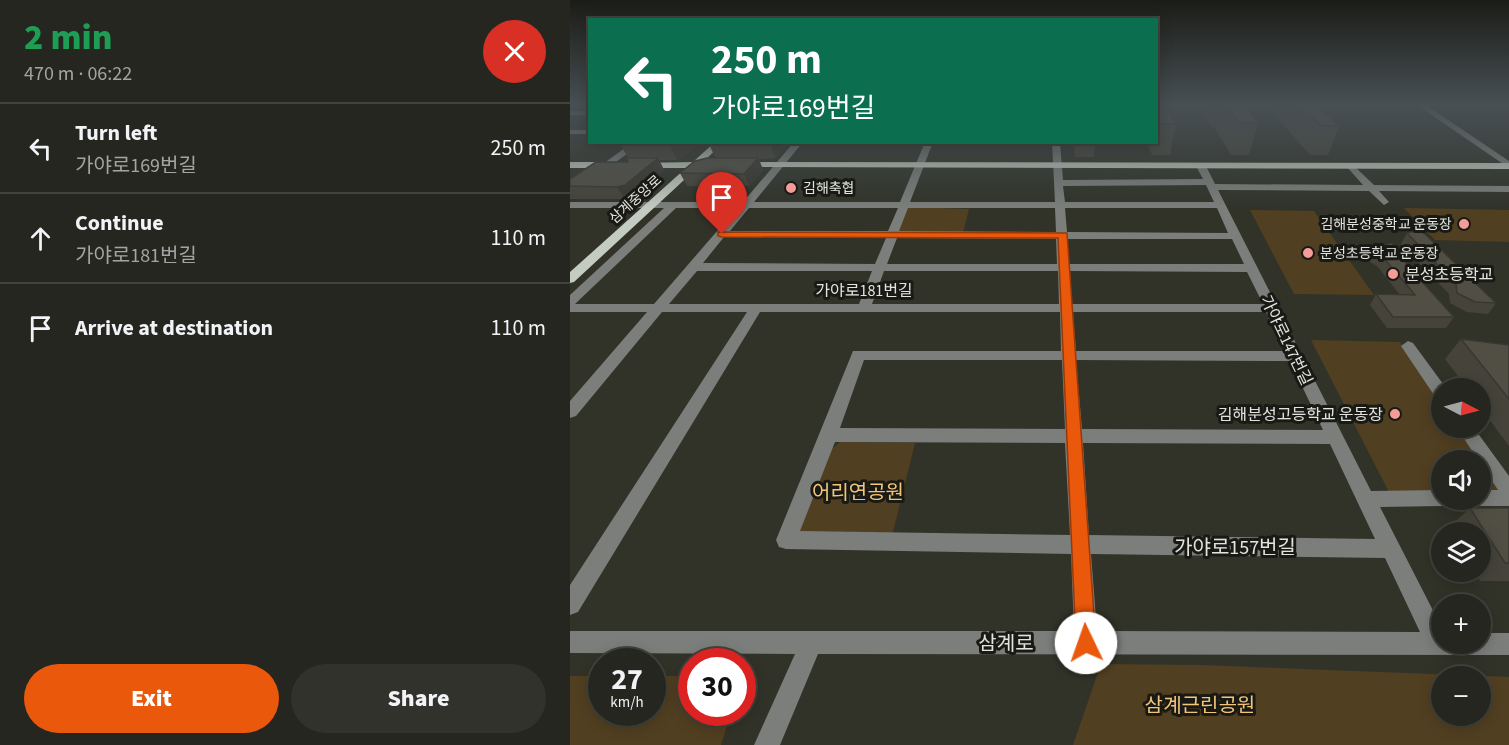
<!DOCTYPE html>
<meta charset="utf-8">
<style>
body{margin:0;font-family:"Source Sans 3","Noto Sans KR",sans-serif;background:#31322c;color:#f1f3f6;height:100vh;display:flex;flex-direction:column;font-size:22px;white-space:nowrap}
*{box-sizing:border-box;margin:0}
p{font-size:20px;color:#a3a5a4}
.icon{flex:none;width:33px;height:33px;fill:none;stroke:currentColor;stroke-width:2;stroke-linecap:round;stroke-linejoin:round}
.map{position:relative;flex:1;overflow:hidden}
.drawer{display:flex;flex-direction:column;background:#25261f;width:570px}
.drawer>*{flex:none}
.guide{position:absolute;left:18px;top:18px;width:570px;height:126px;border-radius:0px;box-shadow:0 3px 15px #0003,0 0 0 2px #42433d;background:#0b6e4f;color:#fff;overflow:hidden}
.needle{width:39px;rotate:96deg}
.fabs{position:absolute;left:861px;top:378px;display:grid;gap:12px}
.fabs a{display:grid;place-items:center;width:60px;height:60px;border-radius:50%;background:#25261f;box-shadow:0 3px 15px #0003,0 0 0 2px #42433d;font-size:30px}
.speed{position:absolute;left:18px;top:648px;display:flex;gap:12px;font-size:30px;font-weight:700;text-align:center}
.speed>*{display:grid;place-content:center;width:78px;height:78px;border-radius:50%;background:#25261f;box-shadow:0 3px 15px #0003,0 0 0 2px #42433d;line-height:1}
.speed small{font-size:15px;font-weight:400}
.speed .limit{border:9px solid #d22;background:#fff;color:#111}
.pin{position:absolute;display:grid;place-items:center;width:51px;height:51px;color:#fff;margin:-62px -26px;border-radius:50% 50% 50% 0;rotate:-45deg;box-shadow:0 0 6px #0007}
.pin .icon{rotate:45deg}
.me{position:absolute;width:66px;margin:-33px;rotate:357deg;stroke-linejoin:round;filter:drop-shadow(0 0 4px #0008)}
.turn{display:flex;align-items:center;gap:21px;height:126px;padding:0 24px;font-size:27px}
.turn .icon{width:78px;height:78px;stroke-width:2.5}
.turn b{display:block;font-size:42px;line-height:51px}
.round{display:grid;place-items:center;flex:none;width:63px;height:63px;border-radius:32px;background:#31322c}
.head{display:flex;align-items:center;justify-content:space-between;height:102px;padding:0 24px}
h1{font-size:36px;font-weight:800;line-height:45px;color:#1e9e55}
.primary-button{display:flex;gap:12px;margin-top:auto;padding:12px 24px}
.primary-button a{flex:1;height:69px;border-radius:36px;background:#ea580c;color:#fff;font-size:24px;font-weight:800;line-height:69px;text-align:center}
.primary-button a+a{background:#31322c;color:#f1f3f6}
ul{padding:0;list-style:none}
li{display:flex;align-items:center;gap:18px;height:90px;padding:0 24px;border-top:2px solid #42433d}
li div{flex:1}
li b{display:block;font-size:22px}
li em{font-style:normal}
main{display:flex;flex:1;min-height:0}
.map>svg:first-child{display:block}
.green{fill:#513f21;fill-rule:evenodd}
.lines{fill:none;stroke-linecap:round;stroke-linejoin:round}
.minor{fill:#7b7e7a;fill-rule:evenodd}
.major{fill:#c4cbc1;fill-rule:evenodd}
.wall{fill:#46443a}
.shaded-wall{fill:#393730}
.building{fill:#514f44;stroke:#393730;stroke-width:1.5}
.route{fill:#ea580c;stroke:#983908;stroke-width:1.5}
.poi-dot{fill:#f59b98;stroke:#191a16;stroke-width:2}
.labels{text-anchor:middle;stroke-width:6;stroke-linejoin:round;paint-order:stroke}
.far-poi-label{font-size:14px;fill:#e1e3dc;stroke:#191a16;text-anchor:start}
.far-street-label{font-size:14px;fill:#e1e3dc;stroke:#191a16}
.poi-label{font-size:16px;fill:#e1e3dc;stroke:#191a16;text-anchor:start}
.street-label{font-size:16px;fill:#e1e3dc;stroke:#191a16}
.near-park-label{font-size:20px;fill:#f2c578;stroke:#191a16}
.near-street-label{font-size:20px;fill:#e1e3dc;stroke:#191a16}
</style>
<main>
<section class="drawer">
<div class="head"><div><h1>2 min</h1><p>470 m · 06:22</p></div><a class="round" style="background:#d93025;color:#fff"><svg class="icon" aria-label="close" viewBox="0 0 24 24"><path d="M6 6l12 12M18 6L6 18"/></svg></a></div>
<ul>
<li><svg class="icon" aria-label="left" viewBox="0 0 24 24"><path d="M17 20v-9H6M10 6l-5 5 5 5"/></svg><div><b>Turn left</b><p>가야로169번길</p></div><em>250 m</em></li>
<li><svg class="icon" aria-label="ahead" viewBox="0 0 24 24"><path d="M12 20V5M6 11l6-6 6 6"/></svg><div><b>Continue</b><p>가야로181번길</p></div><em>110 m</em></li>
<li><svg class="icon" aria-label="arrive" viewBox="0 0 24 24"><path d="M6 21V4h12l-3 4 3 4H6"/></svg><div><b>Arrive at destination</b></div><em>110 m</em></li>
</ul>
<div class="primary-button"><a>Exit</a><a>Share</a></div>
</section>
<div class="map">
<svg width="939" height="745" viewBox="0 0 939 745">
<rect width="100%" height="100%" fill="#313329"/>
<path class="green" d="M335,207L399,209L393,233H326Z
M834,208L939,210V242L865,240Z
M680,210L744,211L804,295L724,294Z
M741,340L830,342L871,401L872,428H890L937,495L911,494L910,460H872L871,493L819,492Z
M270,442L345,443L322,536L224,532L255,455Z
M531,664L631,665L939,677V745H503ZM872,676H910V716H872Z
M0,676H31L32,712H82L83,676H121L122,712L161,713L151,745H0Z"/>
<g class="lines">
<path class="minor" d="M847,105H856L939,161V168Z
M0,111H20V115H0Z
M0,130H20V134H0Z
M63,142H73L0,196V188Z
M224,142H233L184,202H330L355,142H363L340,202H485L482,142H490L493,180L633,179L626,166L631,163L636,166L645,184L793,185L777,167L782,164L804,185L939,186V192L809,191L819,202L814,205L799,191L648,190L801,491L872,490V500H881L879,504L872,506L810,507L872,628V644H910V633H939V655L248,654L210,745H184L225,654L0,653V631H504L501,554L216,549L209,547L206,540L283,351H491L490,312H190L8,612L0,615V585L177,312H92L6,416L0,418V401L77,312H0V295L94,208H0V202H173ZM636,185L644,202H495L493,186ZM106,208H167L84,304H5ZM179,208H328L318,231H160ZM338,208H485L486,232L329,231ZM495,208H647L658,233L497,232ZM154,237L316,238L305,264L133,263ZM327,238L486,239L487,264H317ZM497,239H662L674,264H499ZM127,271H302L289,304H99ZM314,271H488L489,304H302ZM500,271L677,272L693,304H502ZM503,312H696L715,351H506ZM294,360H492L495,429L270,428ZM506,360L720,361L753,430L512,429ZM265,442L495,443L500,535L230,531ZM513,443L760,444L805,539L519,535ZM521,554L815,558L850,632L527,631Z
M838,341L843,343L876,388H872V400L866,398L831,346Z
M887,428H904L939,476V506H910L903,504L901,500H910V490H928Z"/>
<path class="major" d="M145,142H154L133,162L144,163V167L127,168L4,282L0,283V272L116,168H72L67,165L69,163L123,162Z
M0,162H42L47,165L42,168H0Z
M171,162L939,163V169L168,167L166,165Z"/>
</g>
<path class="wall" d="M586,105L606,124L600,155H582L577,142H586Z
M628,105H674L688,123L679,155H661L644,127H641Z
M696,105H746L769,126L758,155H740Z
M49,142H132L118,154L107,160H89L94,170L62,197L55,199H0V179L58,162V158Z
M133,142H220L205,158L189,159L193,170L179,186H117L110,173L147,158L144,155L139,144L137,146Z
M504,142H525L524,157H505Z
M837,233L926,303L918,314L897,312L880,303L879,294L831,244Z
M799,248L838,266L884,317L876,328H817L800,305L806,294L830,295L808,267L794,258Z
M891,339L939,345V446L910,407V388H897L875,359Z
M900,508H939V581H910L905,572H910V532H882L879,527Z"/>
<path class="shaded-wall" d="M98,142H132L118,154L107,160Z
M200,142H220L205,158Z
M88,158L94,170L62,197L55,199L47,187Z
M188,158L193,170L179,186L174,174Z"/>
<path class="building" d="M586,105H595L606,124H587Z
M657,105H674L688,123H670Z
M729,105H746L769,126H751Z
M57,158H88L55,185L47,187L0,186V179L26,162H58Z
M137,158H188L174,174L110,173L125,161Z
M849,230L856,235L926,303L905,302L887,293L886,284L837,233Z
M822,243L838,266L884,317H823L806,294L845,295L813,257L799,248Z
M891,339L939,345V399Z
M900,508H939V563H935Z"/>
<linearGradient id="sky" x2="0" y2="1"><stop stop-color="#1b1c17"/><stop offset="0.5" stop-color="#485054"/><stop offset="1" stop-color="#485054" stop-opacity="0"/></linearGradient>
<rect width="939" height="209" fill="url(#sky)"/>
<path class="route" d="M148,232L497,233L526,643L523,651L516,654L509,651L506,643L488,238L152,237L148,236Z"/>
<g class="poi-dot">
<circle cx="221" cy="188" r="6"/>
<circle cx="894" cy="224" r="6"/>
<circle cx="738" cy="253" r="6"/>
<circle cx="823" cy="274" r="6"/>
<circle cx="825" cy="414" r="6"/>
</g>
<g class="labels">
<g class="far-poi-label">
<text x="233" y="193">김해축협</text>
<text x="882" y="229" text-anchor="end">김해분성중학교 운동장</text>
<text x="750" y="258">분성초등학교 운동장</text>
</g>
<g class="far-street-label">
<text transform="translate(65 199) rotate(-42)" y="5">삼계중앙로</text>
</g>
<g class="poi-label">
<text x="835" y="280">분성초등학교</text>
<text x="813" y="420" text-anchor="end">김해분성고등학교 운동장</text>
</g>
<g class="street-label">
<text x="294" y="296">가야로181번길</text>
<text transform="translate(717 340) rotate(64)" y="6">가야로147번길</text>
</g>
<g class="near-park-label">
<text x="288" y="499">어리연공원</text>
<text x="630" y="712">삼계근린공원</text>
</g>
<g class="near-street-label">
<text x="665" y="554">가야로157번길</text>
<text x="436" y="650">삼계로</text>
</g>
</g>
</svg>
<div class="fabs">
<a><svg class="needle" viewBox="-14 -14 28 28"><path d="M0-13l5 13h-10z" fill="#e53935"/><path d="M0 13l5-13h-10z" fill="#a3a5a4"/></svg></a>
<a><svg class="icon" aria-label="sound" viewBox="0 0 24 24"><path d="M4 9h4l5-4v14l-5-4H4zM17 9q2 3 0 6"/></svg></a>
<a><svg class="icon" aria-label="layers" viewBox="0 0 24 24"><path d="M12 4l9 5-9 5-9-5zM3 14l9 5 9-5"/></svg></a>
<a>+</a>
<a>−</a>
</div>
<div class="speed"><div>27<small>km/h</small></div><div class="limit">30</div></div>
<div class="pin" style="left:152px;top:234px;background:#d93025"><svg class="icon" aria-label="arrive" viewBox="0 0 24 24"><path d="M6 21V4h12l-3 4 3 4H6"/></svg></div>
<svg class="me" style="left:516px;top:643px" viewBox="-20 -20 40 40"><circle r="19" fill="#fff"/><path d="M0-13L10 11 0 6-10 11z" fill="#ea580c"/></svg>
<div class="guide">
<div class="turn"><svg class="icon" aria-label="left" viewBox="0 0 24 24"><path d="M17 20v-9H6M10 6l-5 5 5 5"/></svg><div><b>250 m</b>가야로169번길</div></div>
</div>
</div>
</main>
